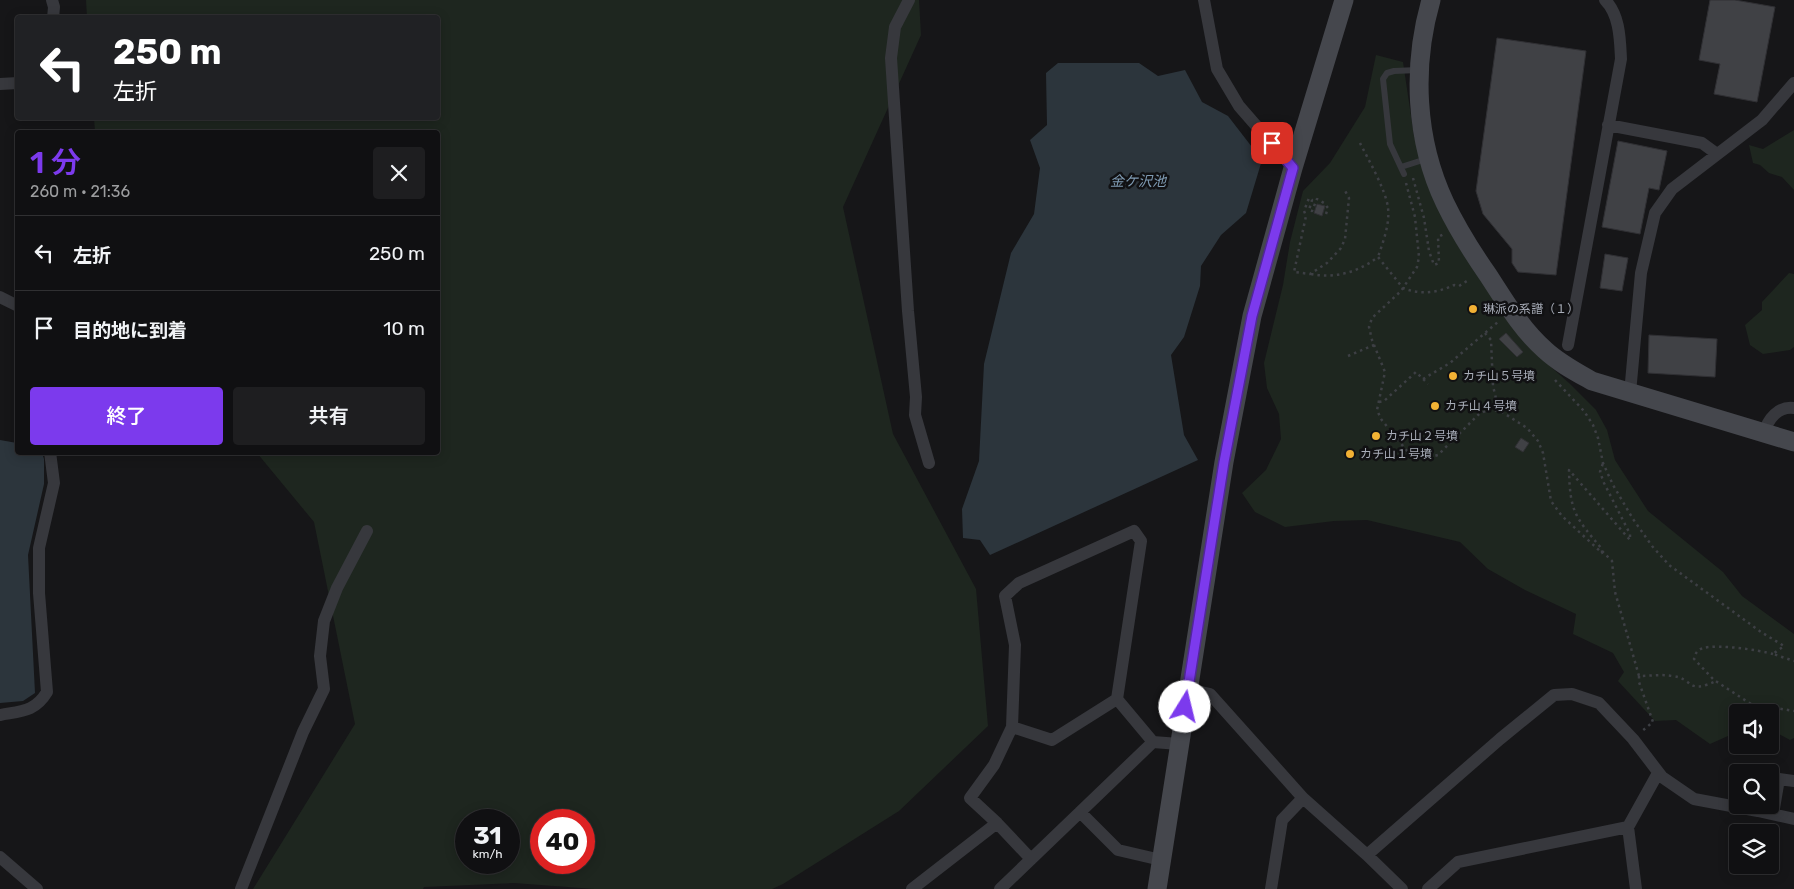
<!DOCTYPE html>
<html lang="ja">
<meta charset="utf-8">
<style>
body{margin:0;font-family:Rubik,"Noto Sans JP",sans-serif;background:#1e1e20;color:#f1f3f6;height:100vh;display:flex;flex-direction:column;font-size:19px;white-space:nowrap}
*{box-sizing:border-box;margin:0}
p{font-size:16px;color:#9c9d9f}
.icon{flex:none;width:28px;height:28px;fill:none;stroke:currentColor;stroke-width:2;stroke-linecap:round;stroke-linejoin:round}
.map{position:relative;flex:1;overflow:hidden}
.sheet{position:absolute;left:15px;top:130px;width:425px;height:325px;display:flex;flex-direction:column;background:#101012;border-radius:5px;box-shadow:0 2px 12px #0003,0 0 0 1px #303032}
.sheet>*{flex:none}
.hud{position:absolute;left:15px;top:15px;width:425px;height:105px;border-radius:5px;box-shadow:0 2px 12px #0003,0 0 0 1px #303032;background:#202124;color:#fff;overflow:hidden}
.buttons{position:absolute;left:1729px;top:704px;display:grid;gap:10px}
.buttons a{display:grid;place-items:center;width:50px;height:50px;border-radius:5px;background:#101012;box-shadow:0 2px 12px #0003,0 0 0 1px #303032;font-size:25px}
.speed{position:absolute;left:455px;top:809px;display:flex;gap:10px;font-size:25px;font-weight:700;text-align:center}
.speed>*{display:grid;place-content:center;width:65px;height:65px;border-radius:50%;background:#101012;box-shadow:0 2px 12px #0003,0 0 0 1px #303032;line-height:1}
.speed small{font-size:12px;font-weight:400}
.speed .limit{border:8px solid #d22;background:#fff;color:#111}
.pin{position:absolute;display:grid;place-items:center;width:42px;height:42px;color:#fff;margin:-21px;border-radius:10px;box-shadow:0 2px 8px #0006}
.me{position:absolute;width:55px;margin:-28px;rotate:9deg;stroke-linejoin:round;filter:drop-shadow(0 0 4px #0008)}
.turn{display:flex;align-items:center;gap:18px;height:105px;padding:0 15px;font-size:22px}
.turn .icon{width:65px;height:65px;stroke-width:2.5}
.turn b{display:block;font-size:35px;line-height:42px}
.round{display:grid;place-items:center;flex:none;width:52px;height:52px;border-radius:5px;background:#1e1e20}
.head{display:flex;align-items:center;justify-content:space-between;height:85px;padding:0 15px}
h1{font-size:30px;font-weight:600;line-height:38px;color:#7c3aed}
.primary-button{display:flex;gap:10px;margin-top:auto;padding:10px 15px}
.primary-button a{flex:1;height:58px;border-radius:5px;background:#7c3aed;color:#fff;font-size:20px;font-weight:600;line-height:58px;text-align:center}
.primary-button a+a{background:#1e1e20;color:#f1f3f6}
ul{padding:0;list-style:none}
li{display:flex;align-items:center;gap:15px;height:75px;padding:0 15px;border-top:1px solid #303032}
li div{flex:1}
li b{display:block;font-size:19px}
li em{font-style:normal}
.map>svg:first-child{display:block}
.green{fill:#1e261f;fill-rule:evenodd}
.water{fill:#2c353c}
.building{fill:#404145;stroke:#303034}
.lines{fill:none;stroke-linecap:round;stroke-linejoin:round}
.path{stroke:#3d3f44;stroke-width:2.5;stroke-dasharray:2.5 4;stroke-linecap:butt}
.lane{stroke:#37383d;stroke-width:6}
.street{stroke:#37383d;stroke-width:12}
.secondary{stroke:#45474d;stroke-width:19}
.route-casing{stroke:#51269a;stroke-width:12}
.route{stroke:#7c3aed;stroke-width:9}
.poi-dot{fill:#f2b134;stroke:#111113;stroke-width:2}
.labels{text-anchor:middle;stroke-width:5;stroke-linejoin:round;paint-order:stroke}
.poi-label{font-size:12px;fill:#a8adb8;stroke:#111113;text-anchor:start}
.water-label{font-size:14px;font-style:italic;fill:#7f9bb3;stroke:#111113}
</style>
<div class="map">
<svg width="1794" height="889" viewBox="0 0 1794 889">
<rect width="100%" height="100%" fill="#161618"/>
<path class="green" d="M86,0H919L921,35L843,207L893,434L976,589L988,726L899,811L783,884L772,889H594L514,883L424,887L423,889H253L355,724L314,522L257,453L438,452V132H95L94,118H438V18H87ZM466,820H509V862H466ZM541,820H584V862H541Z
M1376,55L1403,62L1414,136L1434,198L1542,359L1569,383L1596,410L1607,430L1615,460L1648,511L1723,572L1742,596L1794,634V738L1790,740L1770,729V712H1738L1737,732L1710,744L1676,720L1655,721L1618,681L1624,672L1613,653L1573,634L1576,614L1525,590L1488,569L1460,542L1367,520L1334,521L1285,527L1255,512L1242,493L1266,470L1281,439L1279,414L1267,388L1264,363L1283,285L1290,242L1303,191L1330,163L1365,107Z
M1794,130V190L1782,177L1769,173L1760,165L1753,163L1749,145L1763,149Z
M1789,273L1794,274V347L1790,350L1763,354L1750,345L1745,325L1762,310V302Z"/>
<path class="water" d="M1058,63H1139L1158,76L1185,70L1202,102L1228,116L1262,160L1246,213L1221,235L1201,266L1200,286L1184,337L1171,355L1184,435L1198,460L990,555L980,540L963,538L962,509L979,461L984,364L1011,253L1034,214L1040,168L1030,140L1047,125L1046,73Z
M0,440L17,443L18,452L42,453L44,459V484L28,555L35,693L23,701L0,703Z"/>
<path class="building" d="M1710,0H1735L1775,7L1757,102L1714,94L1720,64L1699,60Z
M1497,38L1586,51L1556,275L1518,272L1512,263V249L1483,214L1476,191Z
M1618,141L1667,151L1659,190L1649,188L1640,234L1602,227Z
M1317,204L1325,206L1322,216L1314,213Z
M1605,254L1628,258L1622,291L1600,288Z
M1506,333L1523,352L1517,357L1499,339Z
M1649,335L1717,339L1715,377L1648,373Z
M1521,438L1529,443L1523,452L1515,447Z"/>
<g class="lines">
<path class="path" d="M1360,143C1368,159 1386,190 1388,208C1390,224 1383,242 1378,257
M1413,178L1424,218L1429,251L1434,265L1439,263L1438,237L1444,234
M1406,183L1415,217L1419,257L1417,267L1401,291L1372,318L1369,327L1372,340L1385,372L1377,410L1381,419L1407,451L1416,456L1428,458L1438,455L1479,414L1490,409L1502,412L1527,428L1538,441L1543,453L1551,501L1562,516L1602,553V549C1575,517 1570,512 1569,470L1630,540V534L1604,483L1600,472L1603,463
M1326,214L1328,208L1324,203L1317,199L1312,211L1309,210L1312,200L1309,198L1304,211L1306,216L1294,272L1310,274L1327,263L1341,248L1345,239L1349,198L1344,189
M1311,274C1334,279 1359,272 1378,257L1403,288C1420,295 1438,293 1454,285L1459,286L1470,279
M1485,333L1491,340L1493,386L1499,411
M1348,356L1374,345
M1423,379L1450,363L1499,321
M1555,380L1584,411L1593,425L1598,438L1603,463L1613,485L1633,519L1652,546L1669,565L1761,632L1784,646L1773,654L1794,661
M1379,402L1384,401L1416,372L1428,384
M1602,551L1612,561L1615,592L1639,676C1650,676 1661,674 1672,676C1694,678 1686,695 1716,681
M1773,654C1759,650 1718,644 1703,648C1697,650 1695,654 1694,659L1714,680L1751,704L1794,711
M1639,676V682L1653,722L1642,731"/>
<path class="lane" d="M1401,167L1426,159
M1404,174L1390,144L1383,79L1387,73L1394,71L1418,70"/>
<path class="street" d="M52,0L54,7L53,18
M909,0L895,27L891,58L908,311L916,397L915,415L929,463
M1204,0L1217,69L1239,106L1293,168
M0,84L18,83
M1608,125L1702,143L1717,154
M0,297L18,306
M1568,345L1621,59C1620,40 1620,15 1605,0
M1630,393L1641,273L1655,213L1672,189L1762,120L1794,83
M1764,433C1768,419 1778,406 1794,408
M1188,689L1210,694L1303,798L1367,855L1402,889
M0,715C21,711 35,712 47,692L39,593V548L54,483L50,452
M1012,727L1052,740L1117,699
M1080,812L1118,850L1161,860
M1773,814L1779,779L1794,781
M997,823L1031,859
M1628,827L1636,889
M1367,855L1500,739L1554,695L1572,694L1599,703L1633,739L1662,777L1694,799L1758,811L1794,819
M0,857L37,889
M241,889L303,732L324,689L320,656L324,621L337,588L367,531
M912,889L997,823L970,798L994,765L1012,727L1015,645L1005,596L1019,583L1134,531L1141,541L1117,699L1153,742
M1000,889L1153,742L1179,744
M1271,889L1282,820L1303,798
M1428,889L1458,862L1628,827L1658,773"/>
<path class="secondary" d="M1431,0C1412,66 1415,140 1445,203C1457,228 1472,252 1488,275C1505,301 1521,329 1545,350C1559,363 1576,372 1592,381L1794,442
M1157,889L1224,462L1252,316L1293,168L1344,0"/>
</g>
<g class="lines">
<defs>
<path id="route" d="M1185,707L1224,462L1252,316L1293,168L1272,143"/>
</defs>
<use href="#route" class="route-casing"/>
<use href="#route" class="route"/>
</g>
<g class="poi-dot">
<circle cx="1473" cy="309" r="5"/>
<circle cx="1453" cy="376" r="5"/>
<circle cx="1435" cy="406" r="5"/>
<circle cx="1376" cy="436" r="5"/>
<circle cx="1350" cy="454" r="5"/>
</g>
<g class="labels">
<g class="poi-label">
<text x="1483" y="313">琳派の系譜（１）</text>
<text x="1463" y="380">カチ山５号墳</text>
<text x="1445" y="410">カチ山４号墳</text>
<text x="1386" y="440">カチ山２号墳</text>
<text x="1360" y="458">カチ山１号墳</text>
</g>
<g class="water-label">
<text x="1138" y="186">金ケ沢池</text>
</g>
</g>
</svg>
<div class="buttons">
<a><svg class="icon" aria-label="sound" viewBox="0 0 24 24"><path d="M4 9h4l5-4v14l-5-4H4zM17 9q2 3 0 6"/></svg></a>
<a><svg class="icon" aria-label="search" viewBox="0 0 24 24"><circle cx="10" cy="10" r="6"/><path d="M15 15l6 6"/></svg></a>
<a><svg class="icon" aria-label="layers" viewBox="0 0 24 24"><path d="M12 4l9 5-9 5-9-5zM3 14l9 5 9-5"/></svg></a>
</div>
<div class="speed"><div>31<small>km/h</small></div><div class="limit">40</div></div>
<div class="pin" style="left:1272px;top:143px;background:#d93025"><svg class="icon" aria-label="arrive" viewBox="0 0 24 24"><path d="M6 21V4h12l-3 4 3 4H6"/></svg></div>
<svg class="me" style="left:1185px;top:707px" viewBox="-20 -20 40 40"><circle r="19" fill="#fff"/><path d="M0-13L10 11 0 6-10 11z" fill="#7c3aed"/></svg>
<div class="hud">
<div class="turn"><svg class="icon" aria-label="left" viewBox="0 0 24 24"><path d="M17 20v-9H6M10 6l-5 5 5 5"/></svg><div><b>250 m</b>左折</div></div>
</div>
<section class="sheet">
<div class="head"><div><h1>1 分</h1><p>260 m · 21:36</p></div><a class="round"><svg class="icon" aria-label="close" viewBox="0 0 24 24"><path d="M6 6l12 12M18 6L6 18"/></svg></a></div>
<ul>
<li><svg class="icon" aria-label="left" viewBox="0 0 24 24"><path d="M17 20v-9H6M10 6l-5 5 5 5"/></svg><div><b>左折</b></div><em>250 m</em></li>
<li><svg class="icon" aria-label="arrive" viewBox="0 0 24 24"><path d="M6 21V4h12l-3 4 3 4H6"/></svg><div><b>目的地に到着</b></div><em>10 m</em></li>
</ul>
<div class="primary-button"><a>終了</a><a>共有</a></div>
</section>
</div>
